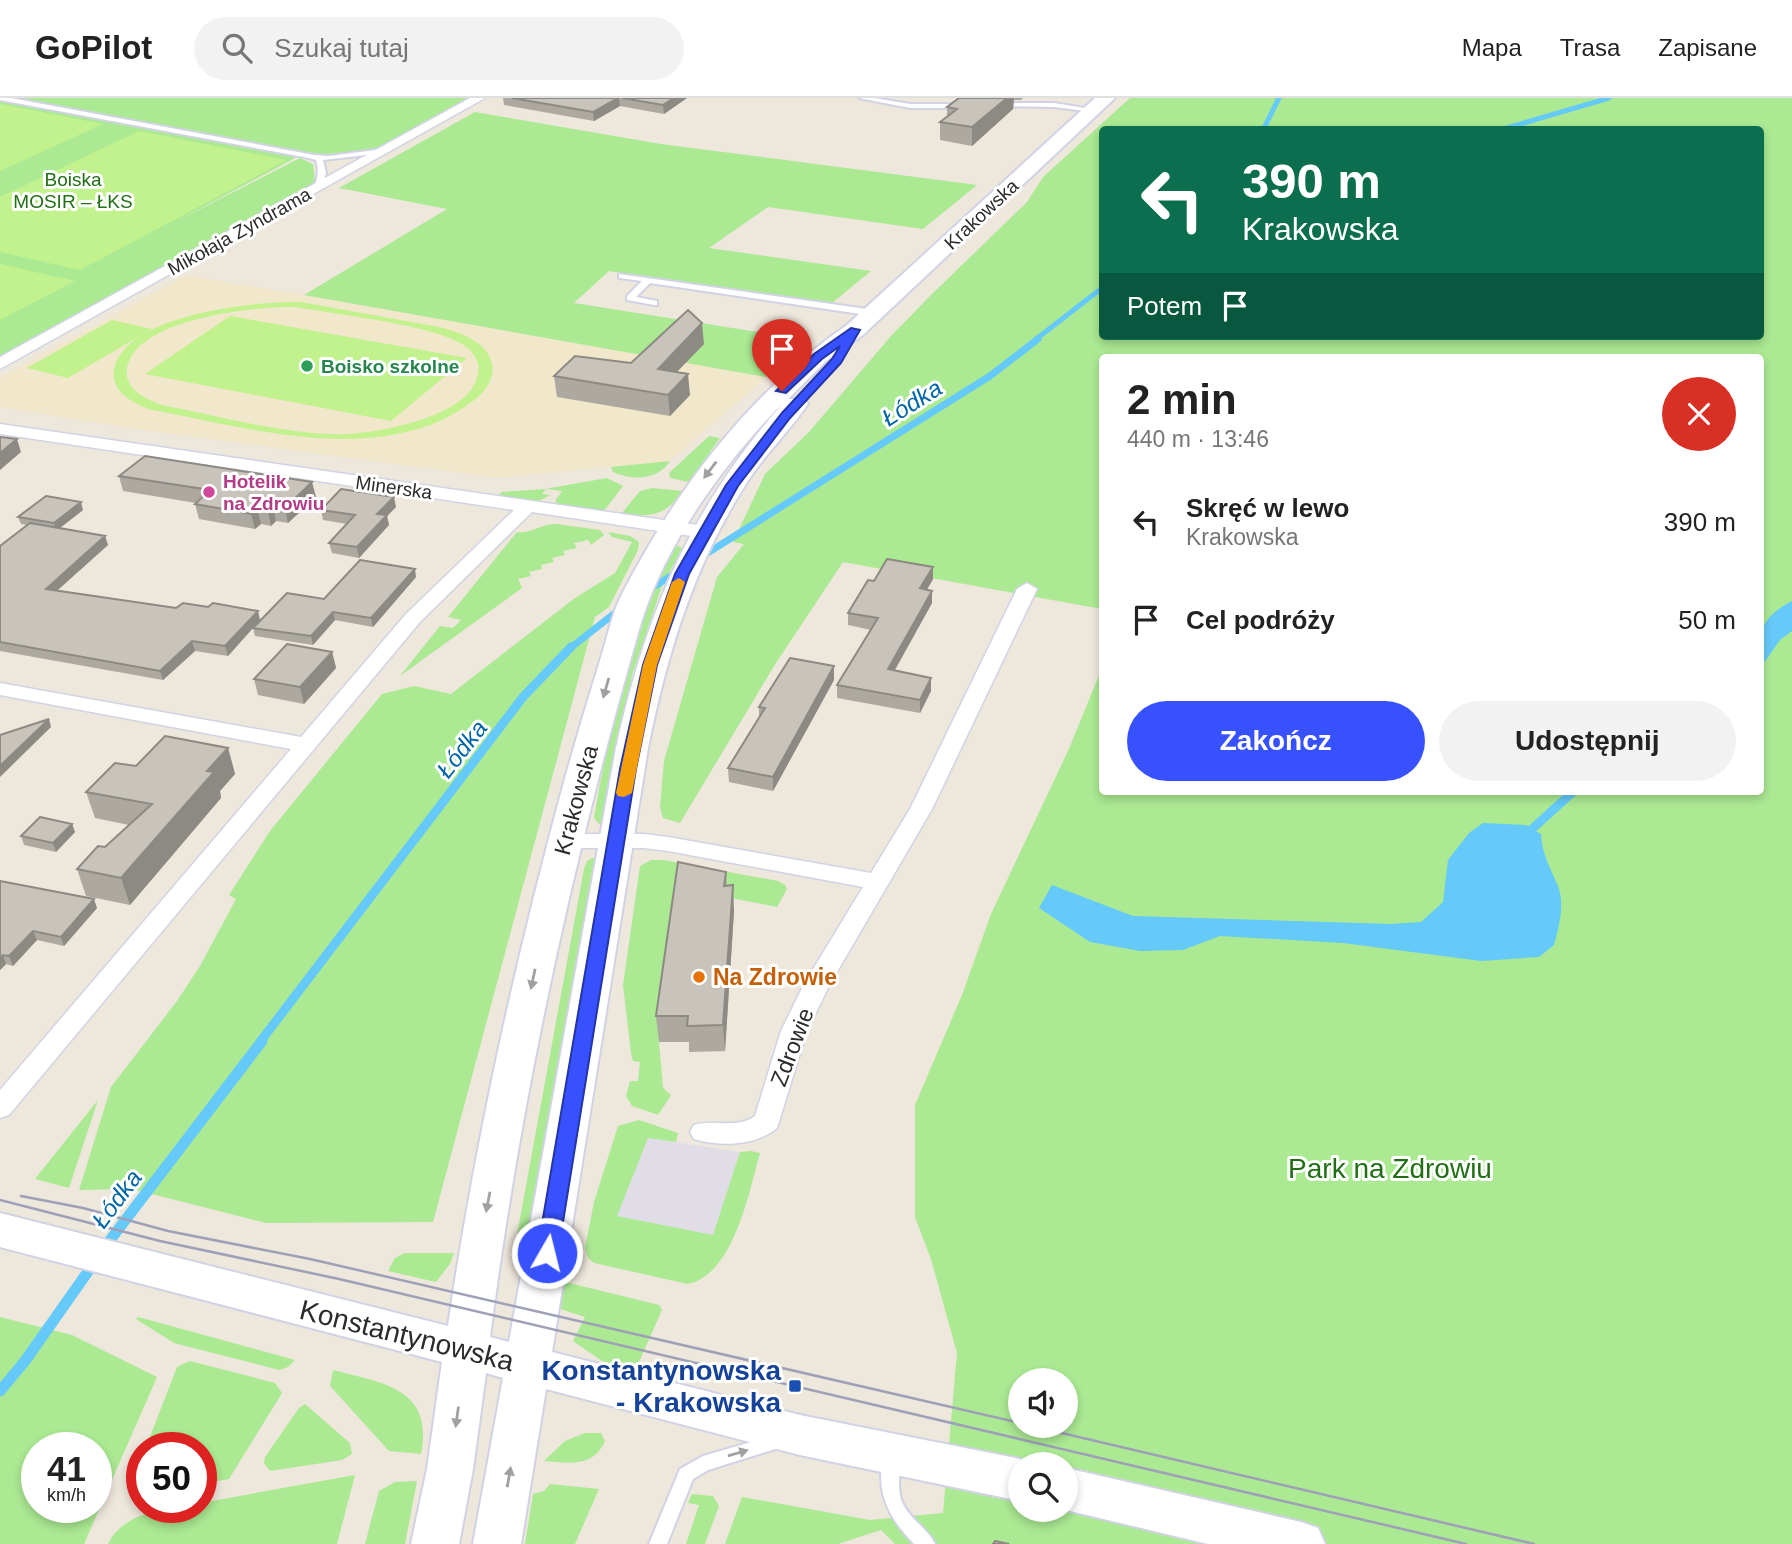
<!DOCTYPE html>
<html lang="pl">
<meta charset="utf-8">
<style>
body{margin:0;font-family:Helvetica,sans-serif;background:#f2f2f2;color:#222;height:100vh;display:flex;flex-direction:column;font-size:26px;white-space:nowrap}
*{box-sizing:border-box;margin:0}
p{font-size:23px;color:#767676}
.icon{flex:none;width:38px;height:38px;fill:none;stroke:currentColor;stroke-width:2;stroke-linecap:round;stroke-linejoin:round}
.map{position:relative;flex:1;overflow:hidden}
.side{position:absolute;left:1099px;top:256px;width:665px;height:441px;display:flex;flex-direction:column;background:#fff;border-radius:7px;box-shadow:0 4px 10px #0003}
.side>*{flex:none}
.hud{position:absolute;left:1099px;top:28px;width:665px;height:214px;border-radius:7px;box-shadow:0 4px 10px #0003;background:#0b6e4f;color:#fff;overflow:hidden}
.tools{position:absolute;left:1008px;top:1270px;display:grid;gap:14px}
.tools a{display:grid;place-items:center;width:70px;height:70px;border-radius:50%;background:#fff;box-shadow:0 4px 10px #0003;font-size:35px}
.speed{position:absolute;left:21px;top:1334px;display:flex;gap:14px;font-size:35px;font-weight:700;text-align:center}
.speed>*{display:grid;place-content:center;width:91px;height:91px;border-radius:50%;background:#fff;box-shadow:0 4px 10px #0003;line-height:1}
.speed small{font-size:18px;font-weight:400}
.speed .limit{border:10px solid #d22;background:#fff;color:#111}
.pin{position:absolute;display:grid;place-items:center;width:60px;height:60px;color:#fff;margin:-72px -30px;border-radius:50% 50% 50% 0;rotate:-45deg;box-shadow:0 0 7px #0007}
.pin .icon{rotate:45deg}
.me{position:absolute;width:77px;margin:-38px;rotate:8deg;stroke-linejoin:round;filter:drop-shadow(0 0 5px #0008)}
.turn{display:flex;align-items:center;gap:24px;height:147px;padding:0 28px;font-size:32px}
.turn .icon{width:91px;height:91px;stroke-width:2.5}
.turn b{display:block;font-size:49px;line-height:60px}
.then{display:flex;align-items:center;height:66px;padding:0 28px;background:#0003;gap:14px;font-size:26px}
.round{display:grid;place-items:center;flex:none;width:74px;height:74px;border-radius:37px;background:#f2f2f2}
.headline{display:flex;align-items:center;justify-content:space-between;height:119px;padding:0 28px}
h1{font-size:42px;font-weight:700;line-height:52px}
.cta{display:flex;gap:14px;margin-top:auto;padding:14px 28px}
.cta a{flex:1;height:80px;border-radius:42px;background:#3851ff;color:#fff;font-size:28px;font-weight:700;line-height:80px;text-align:center}
.cta a+a{background:#f2f2f2;color:#222}
ul{padding:0;list-style:none}
li{display:flex;align-items:center;gap:21px;height:98px;padding:0 28px}
li div{flex:1}
li b{display:block;font-size:26px}
li em{font-style:normal}
header{display:flex;align-items:center;gap:42px;box-sizing:border-box;height:98px;padding:0 35px;background:#fff;border-bottom:2px solid #e0e0e0}
header strong{font-size:33px}
nav{display:flex;gap:38px;margin-inline-start:auto;font-size:24px}
.search{width:490px;height:63px;background:#f2f2f2;display:flex;align-items:center;gap:18px;box-sizing:border-box;padding:0 24px;border-radius:38px;color:#767676;font-size:26px}
.map>svg:first-child{display:block}
.industrial{fill:#e0dde6}
.education{fill:#f1e7ca}
.green{fill:#abe993;fill-rule:evenodd}
.pitch{fill:#c1f28e;fill-rule:evenodd}
.water{fill:#65c9f9}
.lines{fill:none;stroke-linecap:round;stroke-linejoin:round}
.stream-far3{stroke:#65c9f9;stroke-width:5}
.stream-far2{stroke:#65c9f9;stroke-width:7}
.stream-far1{stroke:#65c9f9;stroke-width:9}
.stream{stroke:#65c9f9;stroke-width:11}
.service-casing{stroke:#d1d3e5;stroke-width:4}
.minor-casing{stroke:#d1d3e5;stroke-width:3}
.secondary-casing{stroke:#d1d3e5;stroke-width:4}
.service{fill:#fff;fill-rule:evenodd}
.minor{fill:#fff;fill-rule:evenodd}
.secondary{fill:#fff;fill-rule:evenodd}
.tram{stroke:#9ea0b7;stroke-width:2.5}
.wall{fill:#ada9a1}
.shaded-wall{fill:#8d8983}
.building{fill:#c9c4bb;stroke:#8d8983;stroke-width:2}
.oneway{fill:#a0a0a0}
.route{fill:#3851ff;stroke:#2435a6;stroke-width:2}
.slow{fill:#f59e0b}
.leisure-dot{fill:#2e9e5b;stroke:#fff;stroke-width:2.5}
.hotel-dot{fill:#d1479c;stroke:#fff;stroke-width:2.5}
.food-dot{fill:#e8710a;stroke:#fff;stroke-width:2.5}
.transit-dot{fill:#1a4fb4;stroke:#fff;stroke-width:2.5}
.labels{text-anchor:middle;stroke-width:6;stroke-linejoin:round;paint-order:stroke}
.far-park-label{font-size:19px;fill:#216f14;stroke:#fff}
.far-street-label{font-size:19px;fill:#2b2b2b;stroke:#fff}
.far-leisure-label{font-size:19px;font-weight:bold;fill:#27864d;stroke:#fff;text-anchor:start}
.far-hotel-label{font-size:19px;font-weight:bold;fill:#b23c85;stroke:#fff;text-anchor:start}
.street-label{font-size:23px;fill:#2b2b2b;stroke:#fff}
.food-label{font-size:23px;font-weight:bold;fill:#c56008;stroke:#fff;text-anchor:start}
.water-label{font-size:24px;font-style:italic;fill:#0165a8;stroke:#fff}
.near-park-label{font-size:28px;fill:#216f14;stroke:#fff}
.near-street-label{font-size:28px;fill:#2b2b2b;stroke:#fff}
.near-transit-label{font-size:28px;font-weight:bold;fill:#164399;stroke:#fff;text-anchor:end}
</style>
<header>
<strong>GoPilot</strong>
<div class="search"><svg class="icon" aria-label="search" viewBox="0 0 24 24"><circle cx="10" cy="10" r="6"/><path d="M15 15l6 6"/></svg>Szukaj tutaj</div>
<nav><a>Mapa</a><a>Trasa</a><a>Zapisane</a></nav>
</header>
<div class="map">
<svg width="1792" height="1446" viewBox="0 0 1792 1446">
<rect width="100%" height="100%" fill="#eee7dc"/>
<path class="industrial" d="M648,1040L740,1054L713,1138L616,1118Z"/>
<path class="education" d="M186,177L404,214L766,279L670,363L498,380L135,331L0,309V280Z"/>
<path class="green" d="M11,0H470L374,54L321,57Z
M1130,0H1792V1446H895L881,1432L838,1446H725L742,1399L870,1422L943,1415L957,1255L931,1161L915,1119V1007L962,897L991,816L1068,653L1102,570V693H1760V259H1102V511L843,464L774,568L680,725L663,720L660,709L664,663L717,479L744,446L733,444L765,376L809,334L891,238L931,197L1027,104L1043,79ZM1102,32H1760V238H1102ZM1020,1283H1066V1328H1020ZM1020,1367H1066V1412H1020Z
M0,3L297,59L175,124L300,60L313,66L315,83L303,94L0,260Z
M475,14L661,46L977,87L923,131L768,109L709,150L871,173L832,205L609,173L574,205L796,240L766,279L304,197L447,111L339,90Z
M709,338L720,340L689,384L670,380L669,375Z
M670,363C658,382 633,383 613,374L611,369Z
M607,380L623,388L604,413L558,406L555,403L562,393L546,391L542,396L550,397L539,403L495,400L502,394L545,391Z
M652,390L683,393C666,417 651,420 622,415L640,393Z
M556,426L600,432L604,437L591,447L588,442L574,445L577,450L563,453L565,457L552,460L554,464L541,467L542,471L529,474L531,478L518,481L522,490L400,578L440,528L453,530L461,522L448,519L517,434C530,436 541,426 556,426Z
M608,434L630,438L639,444L638,452L609,509L595,519L433,1124L266,1125L132,1091L79,1092L111,989L177,903L200,868L236,801L229,797L270,733L382,596L414,588L451,596L575,500L615,475L632,444L612,439Z
M676,447L682,450L662,488L632,577L602,726H599L594,720C610,627 629,530 676,447Z
M592,760H596L595,769L530,1140L517,1137L584,771L587,763Z
M651,762H664L778,783L785,787L787,791L777,809L680,790L659,944L663,990L671,997L658,1017L632,1008L626,998L630,983H638L640,964L633,963L631,955L623,887L640,768Z
M98,1002L69,1090L35,1081Z
M639,1022L678,1035L676,1044L648,1040L617,1118L713,1137L740,1054L751,1053L760,1055C749,1094 734,1176 688,1186L594,1165L588,1160L585,1150L594,1104L618,1028Z
M405,1155H454L450,1166L436,1184L388,1173L395,1160Z
M561,1183L659,1207L662,1212L635,1273L602,1263L573,1243L585,1219L557,1210Z
M0,1219L72,1237L157,1279L84,1446H0ZM37,1349H96V1409H37Z
M138,1219L295,1262L288,1269L279,1272L174,1245L136,1221Z
M190,1263L275,1285L282,1295L229,1381L201,1386V1349H146L177,1269Z
M333,1272C383,1285 434,1290 421,1356L389,1353L330,1288Z
M305,1306L350,1345L352,1356L342,1362L270,1373L264,1365L265,1359L299,1310Z
M585,1335H601L605,1343C593,1370 569,1365 544,1363L565,1343Z
M355,1377L337,1446H108C124,1413 169,1409 201,1409V1405Z
M417,1383L405,1446H365L379,1393L395,1384Z
M550,1386L599,1391L575,1446H525L533,1396L544,1393Z
M692,1396L713,1398L719,1408L705,1446H686L699,1407L688,1405Z"/>
<path class="pitch" d="M0,6L103,26L0,73Z
M139,33L287,62L80,172L0,154V99Z
M0,166L75,183L0,222Z
M301,204L439,229C458,234 484,242 491,262C497,279 485,294 473,303C385,371 250,330 152,312C135,306 111,295 114,273C122,216 257,203 301,204ZM296,209C337,217 429,226 462,246C472,252 481,263 478,276C471,318 385,333 350,336C292,339 220,318 162,307C146,301 124,291 127,271C134,220 257,208 296,209Z
M230,218L467,260L391,323L145,276Z
M112,222L152,231L68,280L27,270Z"/>
<path class="water" d="M1792,503V533L1780,542L1761,569C1760,534 1758,521 1792,503Z
M1483,725L1526,727L1541,736C1542,756 1550,769 1558,788C1565,806 1559,829 1554,847L1539,859L1481,863L1343,845L1220,838L1183,852L1140,853L1090,844L1039,810L1052,787L1133,818L1391,826L1421,824L1443,804L1448,762L1469,735Z"/>
<g class="lines">
<path class="stream-far3" d="M1263,32L1279,0
M1500,32L1609,0
M1035,242L1102,190"/>
<path class="stream-far2" d="M701,459L990,278L1038,241
M645,494L681,472
M569,551L624,508"/>
<path class="stream-far1" d="M1532,731L1574,693
M260,944L523,599L571,549"/>
<path class="stream" d="M104,1150L262,943
M0,1293L25,1263L94,1165"/>
<defs>
<path id="service" d="M0,0H11L314,57L329,58L383,51L387,53L383,55L323,62L326,75L322,89L318,91L314,89C318,80 319,72 316,62L309,60L0,2Z
M859,0H874L910,6H965L968,8L965,10H910Z
M997,5H1054L1097,12L1094,14L1054,9L995,8L994,7Z
M619,176L874,212L878,215L874,218L650,185L636,199L657,203V207H654L627,202V198L642,183L619,180Z
M779,1336L785,1338L788,1343L785,1348L708,1372L693,1381L667,1446H649L680,1371L703,1358Z
M890,1353L896,1356C903,1371 895,1390 903,1406C911,1422 928,1431 935,1446H914C895,1426 881,1406 881,1378C881,1370 881,1363 884,1356Z"/>
<path id="minor" d="M470,0H485L0,271V259Z
M0,326L705,428L714,434L705,440L532,414L420,524L9,1017L0,1020V992L291,651L0,597V585L301,639L406,516L514,412L0,336Z
M1027,485L1037,491L932,711L830,886L807,933L777,1030C756,1048 720,1049 694,1041L690,1034L694,1027C714,1021 738,1031 755,1018L781,933L804,886L863,789L668,753L644,750H565L557,748L553,743L557,738L565,736H644L668,739L871,775L910,711L1017,491Z"/>
<path id="secondary" d="M1095,0H1115L863,237L826,263L788,301H805L808,306C789,334 764,357 746,386C694,467 667,556 648,650L552,1254L800,1317L1020,1361L1035,1367H1020V1403L800,1357L546,1291L521,1446H473L503,1280L486,1275L473,1371L459,1446H411L427,1371L442,1264L0,1149V1115L448,1228C475,1045 515,863 564,684C576,641 589,598 602,556C608,537 612,516 621,498C676,391 748,296 847,227ZM784,304C690,411 647,512 616,650L509,1244L490,1239C521,997 573,759 641,525C666,445 725,363 784,304Z
M1066,1370L1301,1424L1318,1430L1325,1446H1208L1066,1412Z"/>
</defs>
<use href="#service" class="service-casing"/>
<use href="#minor" class="minor-casing"/>
<use href="#secondary" class="secondary-casing"/>
<use href="#service" class="service"/>
<use href="#minor" class="minor"/>
<use href="#secondary" class="secondary"/>
<path class="tram" d="M21,1098L83,1110L168,1133L310,1161L1020,1325
M0,1102L160,1143L339,1181L1466,1446
M1032,1328L1534,1446"/>
</g>
<path class="wall" d="M503,0H687L664,16L620,8L594,23L504,7Z
M959,0H1023L1021,2H1014L1013,11L972,48L940,42V24L947,19V9Z
M704,246L677,274L690,297L670,318L557,299L554,278L631,265Z
M119,378L316,399L288,425L276,423L271,428L261,426L255,431L199,421L195,406L196,405L123,393Z
M396,409L387,418L389,427L359,460L332,455L329,445L347,426L323,422L321,412Z
M83,412L60,430L105,438L108,447L57,492L176,510L260,522L324,501L416,479L373,529L335,522L313,547L255,538L253,530L228,558L195,553L163,582L0,553V448L26,427L21,426L18,419Z
M933,481L927,492L932,493V505L895,572L931,593L920,615L837,600V587L871,532L848,527V515L874,483Z
M332,554L336,570L304,606L258,597L254,581Z
M834,582L773,693L729,684L728,670L759,619V609Z
M228,650L235,676L220,693L221,700L130,807L86,798L77,771L105,749L129,727L95,720L86,694L136,668Z
M72,726L75,734L56,754L24,747L21,738Z
M726,774L727,788L734,813L725,953L689,954V944H659L656,918Z
M0,783L97,810L64,848L37,842L13,868L6,866L0,872Z"/>
<path class="shaded-wall" d="M618,0H619L620,8L594,23L593,14Z
M674,0H687L664,16L663,7Z
M1007,0H1014L1013,11L972,48V29Z
M702,225L704,246L659,292L658,271Z
M688,276L690,297L670,318L668,297Z
M17,341L21,354L0,372V355Z
M312,384L316,399L288,425L285,410Z
M394,399L396,409L387,418L389,427L359,460L357,449L377,416Z
M81,404L83,412L56,433L54,425Z
M273,408L276,423L271,428L268,413Z
M257,411L261,426L255,431L251,416Z
M105,438L108,447L49,500L46,491Z
M933,469V481L920,503V490Z
M415,471L416,479L373,529L371,520Z
M932,493V505L888,584V571Z
M258,513L260,522L228,558L225,548Z
M333,514L335,522L313,547L311,538Z
M192,543L195,553L163,582L160,573Z
M332,554L336,570L304,606L300,589Z
M834,568V582L773,693V679Z
M931,580V593L920,615V602Z
M49,621L51,629L0,679V668Z
M228,650L235,676L220,693L221,700L130,807L121,780L207,673Z
M72,726L75,734L56,754L53,745Z
M733,787L734,813L725,953L723,927Z
M94,801L97,810L64,848L61,839Z
M33,833L37,842L13,868L9,858Z
M3,857L6,866L0,872V860Z"/>
<path class="building" d="M512,0H618L593,14Z
M622,0H674L663,7Z
M959,0H1007L972,29L940,24L957,11L947,9Z
M688,212L702,225L658,271L688,276L668,297L554,278L575,258L631,265Z
M0,339L17,341L0,355Z
M145,358L312,384L285,410L273,408L268,413L257,411L251,416L195,406L210,392L119,378Z
M341,391L394,399L377,416L387,417L357,449L329,445L355,417L321,412Z
M46,398L81,404L54,425L18,419Z
M30,425L105,438L46,491L176,510L183,505L208,509L213,505L258,513L225,548L192,543L160,573L0,544V448Z
M887,461L933,469L920,490L932,493L888,571L931,580L920,602L837,587L878,520L848,515L868,482L874,483Z
M360,462L415,471L371,520L333,514L311,538L253,530L287,495L324,501Z
M287,546L332,554L300,589L254,581Z
M790,560L834,568L773,679L728,670L765,610L759,609Z
M49,621L0,668V637Z
M165,638L228,650L207,673L214,674L121,780L77,771L98,748L105,749L152,706L86,694L115,665L136,668Z
M40,719L72,726L53,745L21,738Z
M678,764L726,774L724,788L733,787L723,927L687,928L688,918H656Z
M0,783L94,801L61,839L33,833L9,858L3,857L0,860Z
M995,1443L1009,1446H993Z"/>
<defs><path id="oneway-solid" d="M-6-.8H1V-3.2L6.5 0L1 3.2V.8H-6Z" transform="scale(1.75)"/></defs>
<g class="oneway">
<use href="#oneway-solid" transform="translate(710 372) rotate(127)"/>
<use href="#oneway-solid" transform="translate(606 590) rotate(106)"/>
<use href="#oneway-solid" transform="translate(533 881) rotate(102)"/>
<use href="#oneway-solid" transform="translate(488 1104) rotate(101)"/>
<use href="#oneway-solid" transform="translate(457 1319) rotate(98)"/>
<use href="#oneway-solid" transform="translate(738 1355) rotate(-16)"/>
<use href="#oneway-solid" transform="translate(509 1379) rotate(-80)"/>
</g>
<path class="route" d="M851,230L860,232L841,265L790,320L738,388L689,476L657,567L636,671L558,1155L555,1161L547,1163L540,1161L537,1155L620,671L643,567L675,476L726,387L782,315L832,261L840,248L822,261L786,295L776,293L814,256Z"/>
<path class="slow" d="M679,480L685,484L657,567L632,695L624,699L618,698L616,695L643,567L672,484Z"/>
<circle class="leisure-dot" cx="307" cy="268" r="7"/>
<circle class="hotel-dot" cx="209" cy="394" r="7"/>
<circle class="food-dot" cx="699" cy="879" r="7"/>
<rect class="transit-dot" x="788" y="1281" width="14" height="14" rx="3.5"/>
<g class="labels">
<g class="far-park-label">
<text x="73" y="88">Boiska<tspan x="73" dy="22">MOSIR – ŁKS</tspan></text>
</g>
<g class="far-street-label">
<text transform="translate(981 116) rotate(-43)" y="7">Krakowska</text>
<text transform="translate(239 133) rotate(-29)" y="7">Mikołaja Zyndrama</text>
<text transform="translate(394 389) rotate(8)" y="7">Minerska</text>
</g>
<g class="far-leisure-label">
<text x="321" y="275">Boisko szkolne</text>
</g>
<g class="far-hotel-label">
<text x="223" y="390">Hotelik<tspan x="223" dy="22">na Zdrowiu</tspan></text>
</g>
<g class="street-label">
<text transform="translate(576 702) rotate(-75)" y="8">Krakowska</text>
<text transform="translate(792 949) rotate(-69)" y="8">Zdrowie</text>
</g>
<g class="food-label">
<text x="713" y="887">Na Zdrowie</text>
</g>
<g class="water-label">
<text transform="translate(912 305) rotate(-32)" y="8">Łódka</text>
<text transform="translate(462 651) rotate(-52)" y="8">Łódka</text>
<text transform="translate(117 1101) rotate(-53)" y="8">Łódka</text>
</g>
<g class="near-park-label">
<text x="1390" y="1080">Park na Zdrowiu</text>
</g>
<g class="near-street-label">
<text transform="translate(407 1237) rotate(14)" y="10">Konstantynowska</text>
</g>
<g class="near-transit-label">
<text x="781" y="1282">Konstantynowska<tspan x="781" dy="32">- Krakowska</tspan></text>
</g>
</g>
</svg>
<div class="tools">
<a><svg class="icon" aria-label="sound" viewBox="0 0 24 24"><path d="M4 9h4l5-4v14l-5-4H4zM17 9q2 3 0 6"/></svg></a>
<a><svg class="icon" aria-label="search" viewBox="0 0 24 24"><circle cx="10" cy="10" r="6"/><path d="M15 15l6 6"/></svg></a>
</div>
<div class="speed"><div>41<small>km/h</small></div><div class="limit">50</div></div>
<div class="pin" style="left:782px;top:293px;background:#d93025"><svg class="icon" aria-label="arrive" viewBox="0 0 24 24"><path d="M6 21V4h12l-3 4 3 4H6"/></svg></div>
<svg class="me" style="left:547px;top:1155px" viewBox="-20 -20 40 40"><circle r="17" fill="#3851ff" stroke="#fff" stroke-width="3"/><path d="M0-11L8 9 0 5-8 9z" fill="#fff"/></svg>
<div class="hud">
<div class="turn"><svg class="icon" aria-label="left" viewBox="0 0 24 24"><path d="M17 20v-9H6M10 6l-5 5 5 5"/></svg><div><b>390 m</b>Krakowska</div></div>
<div class="then">Potem<svg class="icon" aria-label="arrive" viewBox="0 0 24 24"><path d="M6 21V4h12l-3 4 3 4H6"/></svg></div>
</div>
<section class="side">
<div class="headline"><div><h1>2 min</h1><p>440 m · 13:46</p></div><a class="round" style="background:#d93025;color:#fff"><svg class="icon" aria-label="close" viewBox="0 0 24 24"><path d="M6 6l12 12M18 6L6 18"/></svg></a></div>
<ul>
<li><svg class="icon" aria-label="left" viewBox="0 0 24 24"><path d="M17 20v-9H6M10 6l-5 5 5 5"/></svg><div><b>Skręć w lewo</b><p>Krakowska</p></div><em>390 m</em></li>
<li><svg class="icon" aria-label="arrive" viewBox="0 0 24 24"><path d="M6 21V4h12l-3 4 3 4H6"/></svg><div><b>Cel podróży</b></div><em>50 m</em></li>
</ul>
<div class="cta"><a>Zakończ</a><a>Udostępnij</a></div>
</section>
</div>
